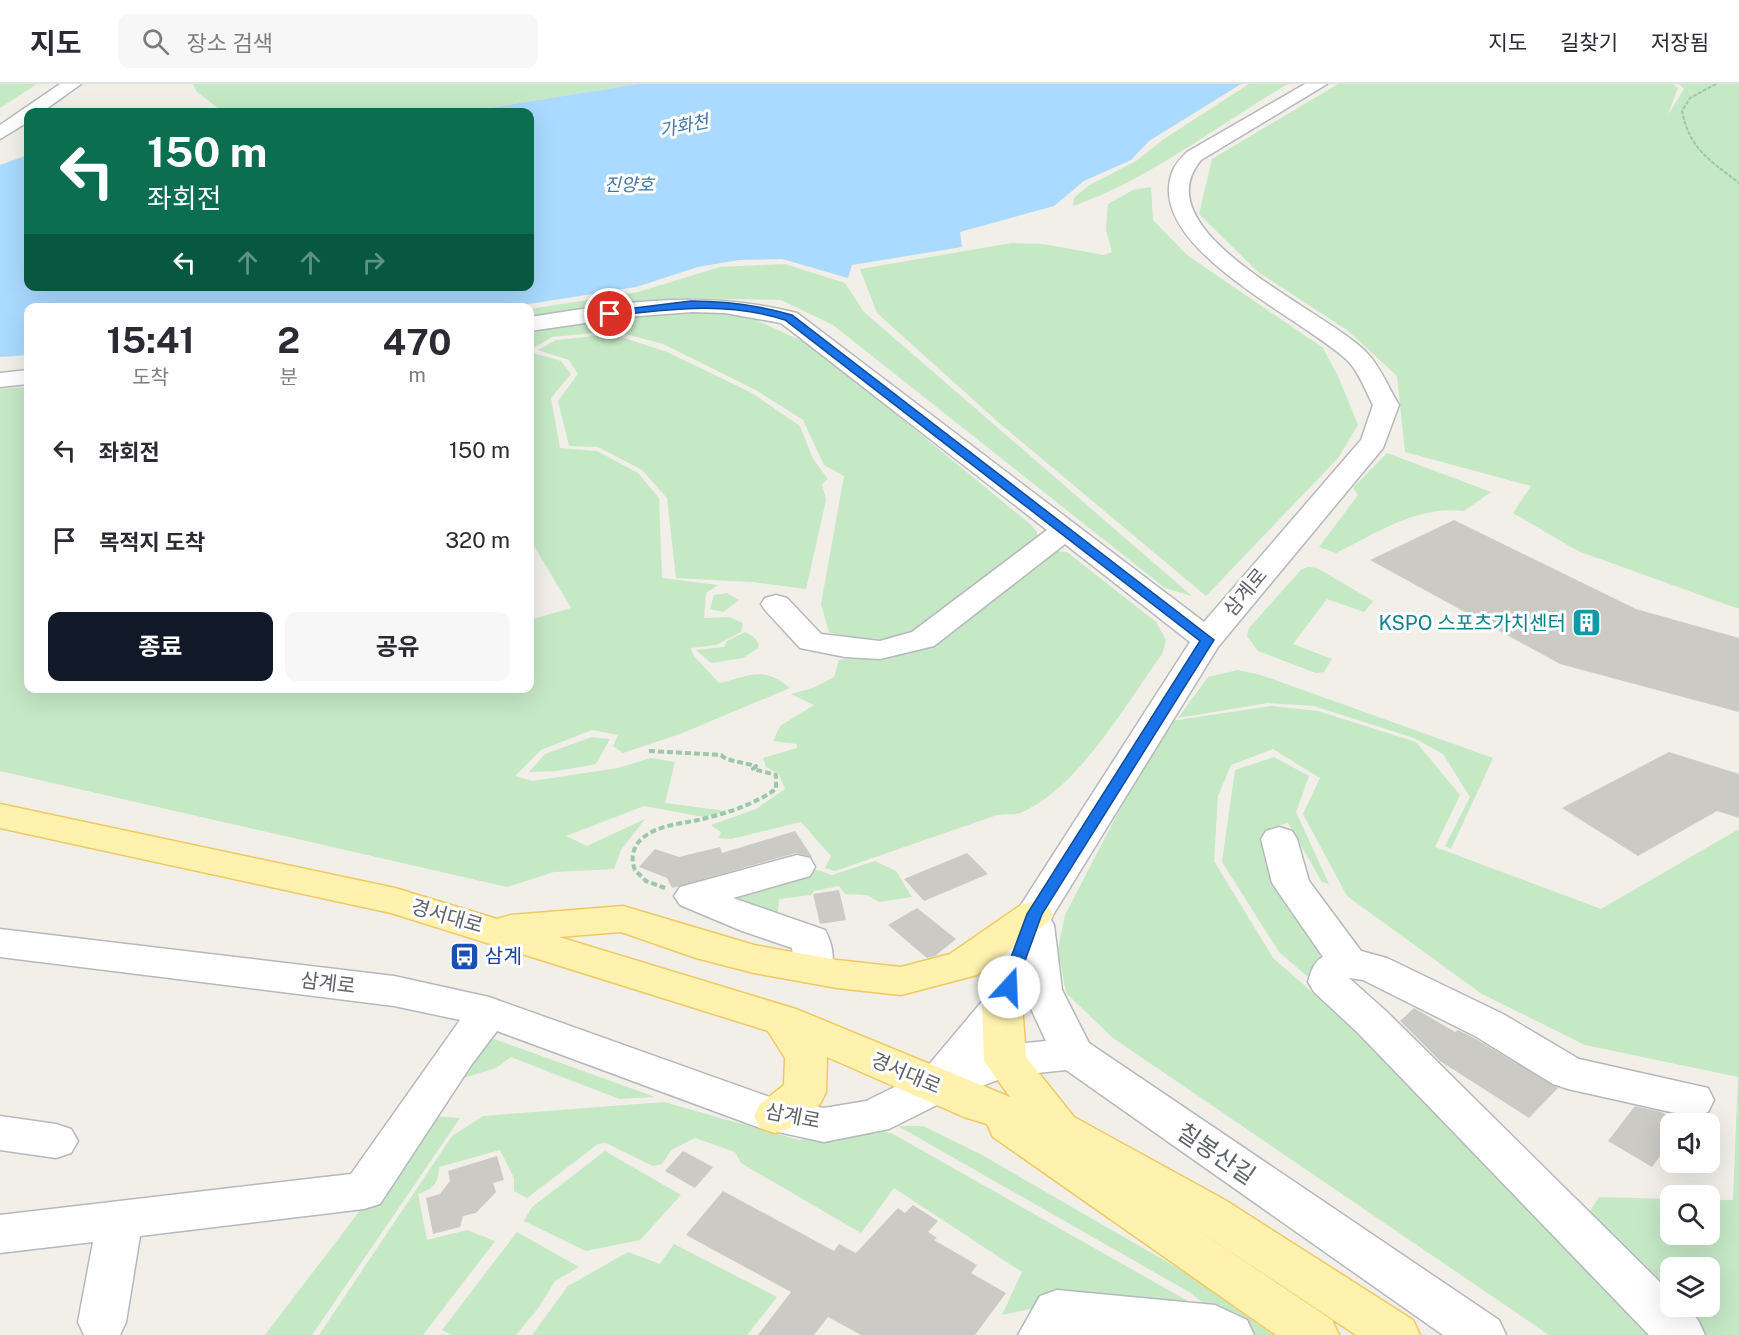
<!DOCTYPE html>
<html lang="ko">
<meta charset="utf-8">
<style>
body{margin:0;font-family:"Public Sans","Noto Sans KR",sans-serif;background:#f7f7f7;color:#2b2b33;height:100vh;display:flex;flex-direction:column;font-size:22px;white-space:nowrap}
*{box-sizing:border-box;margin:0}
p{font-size:20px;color:#7c7c81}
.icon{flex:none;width:33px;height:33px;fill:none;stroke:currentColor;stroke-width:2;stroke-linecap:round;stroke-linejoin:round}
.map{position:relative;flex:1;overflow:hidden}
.details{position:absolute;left:24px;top:219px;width:510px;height:390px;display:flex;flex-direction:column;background:#fff;border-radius:12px;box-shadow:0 6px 24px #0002}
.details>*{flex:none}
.hud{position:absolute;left:24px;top:24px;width:510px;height:183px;border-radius:12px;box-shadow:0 6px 24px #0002;background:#0b6e4f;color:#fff;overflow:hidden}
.tools{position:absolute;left:1660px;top:1029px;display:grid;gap:12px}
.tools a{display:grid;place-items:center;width:60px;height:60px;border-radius:12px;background:#fff;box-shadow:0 6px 24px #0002;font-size:30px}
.pin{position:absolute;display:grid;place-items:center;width:51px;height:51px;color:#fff;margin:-26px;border:3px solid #fff;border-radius:50%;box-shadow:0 2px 6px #0007}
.me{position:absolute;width:66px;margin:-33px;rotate:20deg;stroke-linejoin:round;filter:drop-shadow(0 0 4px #0008)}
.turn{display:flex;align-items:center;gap:21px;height:126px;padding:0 24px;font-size:27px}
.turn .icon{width:78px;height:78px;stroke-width:2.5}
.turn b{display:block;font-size:42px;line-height:51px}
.lanes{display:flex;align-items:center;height:57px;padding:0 24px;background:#0003;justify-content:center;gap:30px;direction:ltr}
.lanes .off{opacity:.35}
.eta{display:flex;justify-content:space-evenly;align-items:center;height:102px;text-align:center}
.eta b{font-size:36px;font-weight:700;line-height:42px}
.button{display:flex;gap:12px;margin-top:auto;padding:12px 24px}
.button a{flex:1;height:69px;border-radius:12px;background:#111827;color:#fff;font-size:24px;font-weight:700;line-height:69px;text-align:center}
.button a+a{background:#f7f7f7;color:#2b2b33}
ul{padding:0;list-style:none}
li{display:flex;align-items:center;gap:18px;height:90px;padding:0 24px}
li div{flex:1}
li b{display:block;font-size:22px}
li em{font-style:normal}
header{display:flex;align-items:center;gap:36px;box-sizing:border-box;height:84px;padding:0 30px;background:#fff;border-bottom:2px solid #e1e1e2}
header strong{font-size:28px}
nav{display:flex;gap:33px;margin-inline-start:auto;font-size:21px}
.search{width:420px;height:54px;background:#f7f7f7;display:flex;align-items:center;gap:15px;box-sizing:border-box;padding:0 21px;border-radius:12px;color:#7c7c81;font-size:22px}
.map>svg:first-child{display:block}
.green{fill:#c5e8c5;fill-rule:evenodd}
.water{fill:#aadaff}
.building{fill:#cccac5}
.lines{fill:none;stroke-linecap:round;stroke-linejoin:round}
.minor-casing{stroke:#b5b8bc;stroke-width:3}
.major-casing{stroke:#f2c960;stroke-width:3}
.path-far1{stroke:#9cc7a9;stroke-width:2;stroke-dasharray:4 1.5;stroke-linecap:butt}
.path{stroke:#9cc7a9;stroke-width:4;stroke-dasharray:6 3;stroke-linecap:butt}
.minor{fill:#fff;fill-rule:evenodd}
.major{fill:#fff2af;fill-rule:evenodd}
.route{fill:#1a73e8;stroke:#114b97;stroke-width:1.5}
.labels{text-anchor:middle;stroke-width:6;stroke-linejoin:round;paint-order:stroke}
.far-water-label{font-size:18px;font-style:italic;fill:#4174aa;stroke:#fff}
.street-label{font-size:20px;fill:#5f6368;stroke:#fff}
.culture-label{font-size:20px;fill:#0d838f;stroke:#fff;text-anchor:end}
.transit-label{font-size:20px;fill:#164399;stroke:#fff;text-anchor:start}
.near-street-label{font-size:24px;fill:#5f6368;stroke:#fff}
</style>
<header>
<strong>지도</strong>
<div class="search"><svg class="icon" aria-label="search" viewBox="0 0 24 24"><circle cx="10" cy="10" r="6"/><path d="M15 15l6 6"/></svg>장소 검색</div>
<nav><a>지도</a><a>길찾기</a><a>저장됨</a></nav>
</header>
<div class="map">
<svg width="1739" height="1251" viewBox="0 0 1739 1251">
<rect width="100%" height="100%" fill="#f1efe8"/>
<path class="green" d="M0,0H37L0,24Z
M193,0H638L463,28H223L196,7Z
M1249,0H1288C1217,41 1151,95 1073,122L1074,114L1088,102L1136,77L1164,55Z
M1338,0H1673L1678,4L1668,31L1684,5L1679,0H1739V525L1578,467L1513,429L1531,402L1405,368L1397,292L1347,246L1258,188L1199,130L1212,75Z
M1151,103L1153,136L1187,171L1323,264L1338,292L1358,341L1338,374L1206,512L998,338L877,229L860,185L1012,159L1043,160L1104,171L1112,168L1106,146L1108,120L1133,106Z
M785,180L845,199L864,228L1192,512L1165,504L833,241L781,216L684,214L530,234V225L638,208L720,183Z
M702,223L736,227L813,262L1030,440L1037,448L1038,462L917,546L884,555L845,553L829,548L821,520L844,392L824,381L803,336L754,305L663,260L614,247L552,253L530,266V246L607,233Z
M612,250L667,268L752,309L800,342L813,375L828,395L822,400L826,416L806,505L752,498L676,494L667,414L642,386L598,363L569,362L558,317L578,290L569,276L538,266L556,256Z
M530,268L561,277L571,290L551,314L560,364L597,367L638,389L659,414L662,494L718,501L706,509L704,534L729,533L743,539L741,548L716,561L691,564L693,571L719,599C751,592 762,581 790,604L680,650L623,669L613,662L618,651L592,646L541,666L515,692L532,697L618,684L651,674L675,678L665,719L727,727L704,733L644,722L566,752L587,762L645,735L621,766L614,785L554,788L507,803L0,687V305L28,303V604H530V536L571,524L530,455Z
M1387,369L1491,408L1464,427C1417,421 1377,449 1336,469L1319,463L1358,411L1353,404Z
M1054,467L1067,468L1156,538L1166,556L1162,570C1126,620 1078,705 1020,729C1014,731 1005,730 997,731L835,787L825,784L831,772L801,738L731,755L719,754L721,748L711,741L756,725L785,705L779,690L766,683L763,674L797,664V660L773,657L780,642L814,621L791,610L813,604L834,593L839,576L873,572Z
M1308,483L1317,484L1373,517L1364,528L1327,515L1293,560L1332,575L1324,588L1316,589L1258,567L1247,552L1249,544L1301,486Z
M727,509L739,516L723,528L710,525L714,511Z
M745,548C752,552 760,555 758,564L743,574L711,579L696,566L724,563L727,557Z
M1238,586L1261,591L1493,674L1451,765L1445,762L1470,713L1443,670L1414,654L1314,622L1267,619L1178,634L1208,593Z
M1271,622L1318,627L1416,658L1460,711L1435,763L1601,825L1739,745V1251H1549L1113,954L1066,909L1058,865L1065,831L1165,638ZM1273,665L1320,694L1303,730L1347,812L1482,910L1585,961L1738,993L1733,1116H1710V1150H1671V1115L1599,1113L1580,1142L1273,874L1214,777L1218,712L1231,681ZM1671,1184H1710V1222H1671Z
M592,653L610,655L596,680L557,687L529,688L545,670Z
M1274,673L1309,692L1296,728L1329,800L1322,798L1288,739L1270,744L1269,766L1327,868L1316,878L1308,893L1279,868L1222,778L1235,686Z
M875,777L896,787L912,813L879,818L867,811L845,810L839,802L814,807L811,811L779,815L777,838L724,814L817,786L832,791Z
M491,954L655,1013L619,1015L511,973L496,984L457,996Z
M664,1018L799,1056L876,1045L893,1050L1193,1220L1080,1214L1002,1231L1022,1188L894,1104L861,1149L741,1079L735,1068L695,1054L671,1066L662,1080L653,1082L606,1059L598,1060L527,1114L514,1107V1094L500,1066L439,1083C438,1101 434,1104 418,1110L427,1156L467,1146L495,1157L423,1251H319L452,1052L483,1032Z
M432,1032L460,1034L312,1251H265Z
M898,1042H923L982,1071L1186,1189L1273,1251H1245L1189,1208Z
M605,1067L681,1111L640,1156L586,1167L524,1137L532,1123Z
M517,1148L579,1183L555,1197L539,1223L516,1251H452L442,1246Z
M674,1160L777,1213L747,1251H532L568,1202L628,1168L660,1180Z"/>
<path class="water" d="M638,0H1241L1149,57L1131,76L1084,97L1054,122L960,148L962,163L852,181L848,194L782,175L739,176L698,183L636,203L510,223L28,224V271L0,273V81L28,71V202H530V28H463Z"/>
<path class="building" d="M1454,436L1636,525L1739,554V628L1560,580L1370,476Z
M1669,668L1739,690V734L1717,727L1638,772L1562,724Z
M795,747L812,773L796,769L672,804L667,794L639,783L655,765L679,773L720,763L722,769Z
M967,769L988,790L924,817L904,795Z
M839,806L846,836L820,840L813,810Z
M917,824L956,855L935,872L927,874L888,841Z
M1414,924L1455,948L1458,946L1474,954L1558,1004L1529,1034L1440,977L1400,937Z
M1635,1022L1661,1028L1671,1034V1057L1652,1083L1608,1057Z
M683,1067L713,1083L695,1104L665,1087Z
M497,1072L504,1096L493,1099L496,1108L476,1129L463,1132L460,1143L433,1150L426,1114L440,1110L450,1097L448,1087Z
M723,1107L834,1167L839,1160L856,1169L898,1124L905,1129L913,1121L938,1137L928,1148L937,1154L934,1156L977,1181L971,1189L1006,1209L975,1251H861L828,1233L814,1251H758L791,1208L686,1151Z"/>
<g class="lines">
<defs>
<path id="minor" d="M60,0H81L42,28H28V38L0,55V41Z
M1305,0H1327L1201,76C1139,150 1331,228 1368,270C1381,284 1389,305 1399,321L1383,364L1218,563L1053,831L1051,836L1054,841L1062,906L1089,959L1499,1236L1506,1251H1443L1066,986L1008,992L951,1014L889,1045L824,1058L760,1044L497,947L472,980L380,1120L364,1125L140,1152L126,1238L120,1251H84L78,1238L93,1158L0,1169V1131L351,1090L460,936L394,922L0,873V845L394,892L489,913L778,1016L824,1024L866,1017L921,990L984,915L1015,830L1190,558L1065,460L934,562L880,575L845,573L800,564L765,526L761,520L765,514L776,511L787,514L821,550L880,557L912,548L1047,446L781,239L725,229L692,228L627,233L530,247V233C626,218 700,205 797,229L1204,538L1361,356L1373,321C1366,308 1359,288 1348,277C1303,234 1141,162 1173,86C1176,79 1182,73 1187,68ZM1025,912L1046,957L1005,961L988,967L1016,931Z
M28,286V300L0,303V289Z
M1279,743L1292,747L1297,755L1309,797L1361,867L1387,874L1503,930L1579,975L1708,1004L1714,1016L1708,1028L1693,1033L1568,1005L1553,1000L1475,952L1363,896L1349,894L1386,927L1671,1209V1222H1685L1698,1236L1705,1251H1649L1358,949L1314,908L1308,898C1311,888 1313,878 1323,873L1272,799L1261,755L1266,747Z
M797,771L810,774L815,783L810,792L733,814L825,846C833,861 836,878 828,893L814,897L800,893L794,883L792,864L742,847L680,821L674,812L680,803Z
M0,1032L56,1040L71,1045L78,1057L71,1069L56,1074L0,1066Z
M1057,1206L1215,1221L1247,1236L1254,1251H1018L1040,1212Z"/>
<path id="major" d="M0,720L395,804L497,835L511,831L623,822L754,861L837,876L901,883L950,870L1021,821L1034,817L1047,821L1053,830L1047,839L977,891L901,911L837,904L754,889L696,874L621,848L559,853L796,925L1010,1013L984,977L982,921L988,911L1002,906L1016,911L1022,921L1026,973L1074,1033L1225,1116L1413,1236L1420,1251H1356L1189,1140L1332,1236L1339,1251H1276L993,1053L987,1040L964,1033L827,973L826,1008L820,1020L790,1044L775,1049L760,1044L754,1032L760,1020L784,1001L785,974L768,947L391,829L0,744Z"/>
</defs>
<use href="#minor" class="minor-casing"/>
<use href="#major" class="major-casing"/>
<path class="path-far1" d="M1716,0L1690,14L1682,27C1690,66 1710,76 1739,99"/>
<path class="path" d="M649,667L721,671L726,675L756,682L753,685L776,691V705C753,721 725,730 698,736C680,740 659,741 644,753C633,761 630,774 635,786L646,797L665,804"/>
<use href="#minor" class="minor"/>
<use href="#major" class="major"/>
</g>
<path class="route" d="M691,217C727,217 758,221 792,231L1214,556L1042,830L1014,907L1009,909L1000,903L1027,830L1200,557L785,236C726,217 671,225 610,232L606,230L610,227Z"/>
<defs>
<symbol id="building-square" viewBox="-11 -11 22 22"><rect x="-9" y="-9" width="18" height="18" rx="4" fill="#0f9aa8" stroke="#fff"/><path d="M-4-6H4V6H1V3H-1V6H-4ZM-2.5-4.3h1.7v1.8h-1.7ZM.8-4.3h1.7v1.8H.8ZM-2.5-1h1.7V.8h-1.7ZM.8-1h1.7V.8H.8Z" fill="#fff"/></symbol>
<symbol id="bus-square" viewBox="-11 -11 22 22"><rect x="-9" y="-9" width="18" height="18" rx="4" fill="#1a4fb4" stroke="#fff"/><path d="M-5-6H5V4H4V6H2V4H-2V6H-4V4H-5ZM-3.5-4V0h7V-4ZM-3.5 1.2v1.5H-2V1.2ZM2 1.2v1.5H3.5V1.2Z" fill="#fff"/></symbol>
</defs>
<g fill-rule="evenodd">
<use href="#building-square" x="1570" y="522" width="33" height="33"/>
<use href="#bus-square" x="448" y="856" width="33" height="33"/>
</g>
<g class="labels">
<g class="far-water-label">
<text transform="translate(684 42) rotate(-12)" y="6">가화천</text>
<text x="629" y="107">진양호</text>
</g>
<g class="street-label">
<text transform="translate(1245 508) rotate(-50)" y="7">삼계로</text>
<text transform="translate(447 832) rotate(16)" y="7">경서대로</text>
<text transform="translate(328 899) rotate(7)" y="7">삼계로</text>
<text transform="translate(906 989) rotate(23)" y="7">경서대로</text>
<text transform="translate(793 1032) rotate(11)" y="7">삼계로</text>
</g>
<g class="culture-label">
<text x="1566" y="546">KSPO 스포츠가치센터</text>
</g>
<g class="transit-label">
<text x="485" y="879">삼계</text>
</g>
<g class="near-street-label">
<text transform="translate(1216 1070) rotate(34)" y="8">칠봉산길</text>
</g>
</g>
</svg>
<div class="tools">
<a><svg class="icon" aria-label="sound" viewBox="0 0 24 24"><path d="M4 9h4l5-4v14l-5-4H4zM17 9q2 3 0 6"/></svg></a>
<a><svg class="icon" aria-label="search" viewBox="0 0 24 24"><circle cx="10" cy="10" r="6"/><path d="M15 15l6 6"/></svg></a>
<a><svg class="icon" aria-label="layers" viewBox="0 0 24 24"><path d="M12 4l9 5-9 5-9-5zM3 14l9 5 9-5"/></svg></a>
</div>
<div class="pin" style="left:610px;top:230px;background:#d93025"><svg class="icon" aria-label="arrive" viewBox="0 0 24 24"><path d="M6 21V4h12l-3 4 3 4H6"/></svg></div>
<svg class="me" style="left:1009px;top:903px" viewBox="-20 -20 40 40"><circle r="19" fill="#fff"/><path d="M0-13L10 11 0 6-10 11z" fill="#1a73e8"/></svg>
<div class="hud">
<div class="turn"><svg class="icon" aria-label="left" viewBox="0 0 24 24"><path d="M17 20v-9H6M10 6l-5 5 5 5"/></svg><div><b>150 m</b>좌회전</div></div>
<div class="lanes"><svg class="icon" aria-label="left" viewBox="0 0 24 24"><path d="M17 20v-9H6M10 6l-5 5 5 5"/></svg><svg class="icon off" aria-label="ahead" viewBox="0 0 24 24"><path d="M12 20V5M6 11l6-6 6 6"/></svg><svg class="icon off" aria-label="ahead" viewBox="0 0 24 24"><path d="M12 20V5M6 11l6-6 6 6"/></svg><svg class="icon off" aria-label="right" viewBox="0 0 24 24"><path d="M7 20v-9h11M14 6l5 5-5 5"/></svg></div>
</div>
<section class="details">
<div class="eta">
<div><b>15:41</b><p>도착</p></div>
<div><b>2</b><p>분</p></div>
<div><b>470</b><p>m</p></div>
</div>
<ul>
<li><svg class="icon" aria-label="left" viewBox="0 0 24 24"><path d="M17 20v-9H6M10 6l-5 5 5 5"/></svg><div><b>좌회전</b></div><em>150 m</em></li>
<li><svg class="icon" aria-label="arrive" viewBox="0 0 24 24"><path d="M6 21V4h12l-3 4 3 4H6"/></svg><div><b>목적지 도착</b></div><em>320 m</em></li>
</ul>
<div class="button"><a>종료</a><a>공유</a></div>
</section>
</div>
